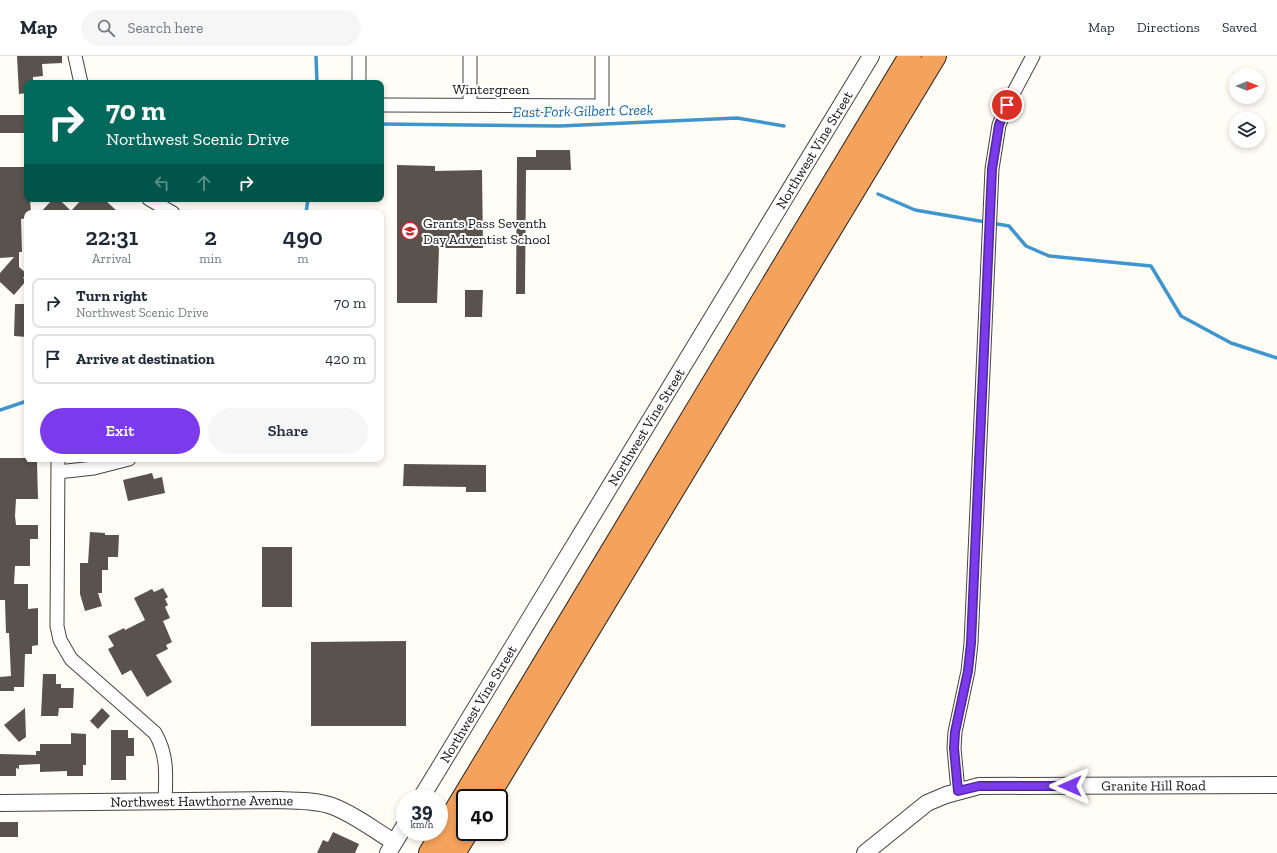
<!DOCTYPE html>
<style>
body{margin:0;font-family:"Zilla Slab",serif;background:#f6f6f7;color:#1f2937;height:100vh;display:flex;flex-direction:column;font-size:15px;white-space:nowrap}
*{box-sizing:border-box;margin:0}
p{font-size:13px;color:#747a83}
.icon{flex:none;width:22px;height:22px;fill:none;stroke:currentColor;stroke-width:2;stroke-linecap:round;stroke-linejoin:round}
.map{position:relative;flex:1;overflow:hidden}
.panel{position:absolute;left:24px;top:154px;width:360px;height:252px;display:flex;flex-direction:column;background:#fff;border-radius:8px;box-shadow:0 2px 6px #0003}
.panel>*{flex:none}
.hud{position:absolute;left:24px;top:24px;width:360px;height:122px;border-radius:8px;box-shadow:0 2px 6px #0003;background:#00695c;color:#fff;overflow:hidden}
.needle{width:26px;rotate:90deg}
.buttons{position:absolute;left:1229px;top:12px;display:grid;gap:8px}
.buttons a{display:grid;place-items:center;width:36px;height:36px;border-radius:50%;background:#fff;box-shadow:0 2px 6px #0003;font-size:20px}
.speed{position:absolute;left:396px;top:733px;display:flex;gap:8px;font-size:20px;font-weight:700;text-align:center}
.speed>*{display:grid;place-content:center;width:52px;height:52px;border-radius:50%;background:#fff;box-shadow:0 2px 6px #0003;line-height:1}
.speed small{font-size:10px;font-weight:400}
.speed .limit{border:2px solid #111;border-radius:6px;background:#fff;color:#111}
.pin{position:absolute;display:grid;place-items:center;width:34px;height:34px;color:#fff;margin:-17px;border:2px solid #fff;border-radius:50%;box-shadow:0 1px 4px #0007}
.me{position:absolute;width:44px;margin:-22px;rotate:270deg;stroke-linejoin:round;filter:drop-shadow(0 0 3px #0008)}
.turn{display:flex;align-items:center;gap:14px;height:84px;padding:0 16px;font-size:18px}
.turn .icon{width:52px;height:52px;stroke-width:2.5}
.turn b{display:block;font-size:28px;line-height:34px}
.lanes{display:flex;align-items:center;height:38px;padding:0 16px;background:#0003;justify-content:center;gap:20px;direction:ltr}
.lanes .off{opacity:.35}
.eta{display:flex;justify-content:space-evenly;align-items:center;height:68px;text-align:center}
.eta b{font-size:24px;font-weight:600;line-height:28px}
.button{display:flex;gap:8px;margin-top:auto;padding:8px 16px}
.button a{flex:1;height:46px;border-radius:24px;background:#7c3aed;color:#fff;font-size:16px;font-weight:600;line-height:46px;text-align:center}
.button a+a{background:#f6f6f7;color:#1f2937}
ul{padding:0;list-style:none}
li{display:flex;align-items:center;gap:12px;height:50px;margin:0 8px 6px;padding:0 8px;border:2px solid #e0e1e3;border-radius:8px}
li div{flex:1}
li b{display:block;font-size:15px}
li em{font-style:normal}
header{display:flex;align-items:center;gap:24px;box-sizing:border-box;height:56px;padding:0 20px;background:#fff;border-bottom:1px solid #e0e1e3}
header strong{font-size:19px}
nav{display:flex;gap:22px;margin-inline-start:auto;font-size:14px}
.search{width:280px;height:36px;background:#f6f6f7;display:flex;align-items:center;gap:10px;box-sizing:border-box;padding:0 14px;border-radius:22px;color:#747a83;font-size:15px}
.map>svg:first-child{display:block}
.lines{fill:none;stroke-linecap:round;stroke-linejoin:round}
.stream{stroke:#3f96cf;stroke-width:3.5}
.building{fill:#5a524d}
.minor-casing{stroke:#444;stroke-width:15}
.tertiary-casing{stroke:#444;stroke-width:18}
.motorway-casing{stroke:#222;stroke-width:24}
.minor{stroke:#fff;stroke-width:13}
.tertiary{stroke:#fff;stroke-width:16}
.motorway{stroke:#f5a25d;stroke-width:22}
.route-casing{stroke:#51269a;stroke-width:10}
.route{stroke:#7c3aed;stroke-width:7}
.labels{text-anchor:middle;stroke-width:4;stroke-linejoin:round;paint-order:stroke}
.street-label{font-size:14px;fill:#111;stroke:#fff}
.poi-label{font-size:14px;fill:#111;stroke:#fff;text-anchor:start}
.water-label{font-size:15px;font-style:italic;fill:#1768a6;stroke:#fff}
</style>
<header>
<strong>Map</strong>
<div class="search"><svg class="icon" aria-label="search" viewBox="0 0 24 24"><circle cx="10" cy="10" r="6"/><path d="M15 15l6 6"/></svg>Search here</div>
<nav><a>Map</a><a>Directions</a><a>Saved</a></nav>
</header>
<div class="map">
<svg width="1277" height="797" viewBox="0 0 1277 797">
<rect width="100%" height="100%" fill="#fffdf5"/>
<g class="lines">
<path class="stream" d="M316,0L317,27
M381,68L560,70L737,62L784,70
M878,138L915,154L1009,170L1026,190L1049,200L1151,210L1181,260L1231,287L1277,302
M306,157L308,143
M0,354L27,345"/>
</g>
<path class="building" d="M17,0H62V7L42,8L43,20L33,21V27H27V37L19,38Z
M0,59H27V77H0Z
M536,94H570L571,114H526L525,238H516L517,101H536Z
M397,109L435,110V115L482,114L483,192H439L437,247H397Z
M0,111H25L26,143H30L31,157H27V162L21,163L22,196H19V211L27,218L23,222L26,225L14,239L0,226V217L14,201L0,202Z
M53,143H59L71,155L82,143H104L119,157H40Z
M465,234H483L482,261H465Z
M15,248H27V281L14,280Z
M0,402H27V406H37L38,443H16L15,460L16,469H38V483H30V510H15L14,528H28V553L38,552V589L32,590V598H25L24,631H14V635H0V621L11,620L9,577H6L5,544H0Z
M404,408L486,409V436H466V431L403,430Z
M152,417L154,423L162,421L165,437L128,445L123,424Z
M90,476L105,477V479H119L118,501H108V514H102V537H98L102,550L85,555L80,538V507H88Z
M262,491H292V551H262Z
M163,532L168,541L165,543L168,549L165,551L170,562L163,565L172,586L166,589L168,593L156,599L172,626L147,641L131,614L122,619L108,593L114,590L108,580L124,572L125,574L145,564L134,542L152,533L154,536Z
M406,585V670H311V586Z
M43,618H56V628H61V632H74L73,652H59L58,660H41Z
M25,652L26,681L19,686L4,669Z
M102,652L110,660L98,673L90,665Z
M111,674H128V682H134V700H126V724H111Z
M71,677L86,678V709H83V720H67V715L40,716V708L19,709V713L16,712V720H0V698L36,699V695H40V688H71Z
M0,766H18V781H0Z
M333,776L359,788L355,797H317L323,784L328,786Z"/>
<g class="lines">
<defs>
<path id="minor" d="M75,0L81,27
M359,27V0
M381,49L602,50V0
M470,49V0
M149,143L173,157
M58,403L57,570L60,584L71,603L155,677C168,699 166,720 165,745
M58,416L94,412L129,403
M958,735L954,692L955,676L968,615L971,587L992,113L999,69L1007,49L1033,0"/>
<g id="tertiary">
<path id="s1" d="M421,742L871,0"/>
<path id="s2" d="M0,747L279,744C296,745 316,744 332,750C354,758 374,774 394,786"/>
<path d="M388,797L405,769"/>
<path id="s3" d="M865,797L927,747L946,739L979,730L1277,729"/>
</g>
<path id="motorway" d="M487,742L935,0
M430,797L910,0
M454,797L467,776"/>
</defs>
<use href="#minor" class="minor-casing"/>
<use href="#tertiary" class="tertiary-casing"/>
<use href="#motorway" class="motorway-casing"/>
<use href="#minor" class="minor"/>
<use href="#tertiary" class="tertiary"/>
<use href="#motorway" class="motorway"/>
</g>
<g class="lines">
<defs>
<path id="route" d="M1007,49L999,69L992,113L971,587L968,615L955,676L954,692L958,735L979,730H1070"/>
</defs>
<use href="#route" class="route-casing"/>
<use href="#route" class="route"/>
</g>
<defs>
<symbol id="school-ring" viewBox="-11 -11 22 22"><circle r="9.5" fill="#fff" stroke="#c4262e" stroke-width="1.5"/><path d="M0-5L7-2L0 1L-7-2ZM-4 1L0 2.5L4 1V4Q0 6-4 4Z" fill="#c4262e"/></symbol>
</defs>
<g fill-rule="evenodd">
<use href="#school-ring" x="400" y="165" width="20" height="20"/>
</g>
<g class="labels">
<g class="street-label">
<text x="491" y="38">Wintergreen</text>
<text dy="5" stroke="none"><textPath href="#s1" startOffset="758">Northwest Vine Street</textPath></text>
<text dy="5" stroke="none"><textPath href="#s1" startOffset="434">Northwest Vine Street</textPath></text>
<text dy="5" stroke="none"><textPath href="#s1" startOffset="110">Northwest Vine Street</textPath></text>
<text dy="5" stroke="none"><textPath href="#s3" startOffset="309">Granite Hill Road</textPath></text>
<text dy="5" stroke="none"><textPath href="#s2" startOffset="202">Northwest Hawthorne Avenue</textPath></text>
</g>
<g class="poi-label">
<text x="423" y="172">Grants Pass Seventh<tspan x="423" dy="16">Day Adventist School</tspan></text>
</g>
<g class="water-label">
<text transform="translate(583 55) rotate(-1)" y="5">East Fork Gilbert Creek</text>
</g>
</g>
</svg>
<div class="buttons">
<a><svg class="needle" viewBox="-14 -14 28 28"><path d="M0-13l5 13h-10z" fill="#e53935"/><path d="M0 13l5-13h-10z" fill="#747a83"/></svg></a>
<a><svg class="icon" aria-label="layers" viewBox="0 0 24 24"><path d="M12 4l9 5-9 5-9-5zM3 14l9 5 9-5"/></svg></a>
</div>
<div class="speed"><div>39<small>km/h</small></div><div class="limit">40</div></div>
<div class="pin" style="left:1007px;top:49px;background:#d93025"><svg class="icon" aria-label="arrive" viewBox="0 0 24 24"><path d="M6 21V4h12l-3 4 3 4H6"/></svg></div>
<svg class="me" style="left:1070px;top:730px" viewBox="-20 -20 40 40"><path d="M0-17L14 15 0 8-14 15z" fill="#7c3aed" stroke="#fff" stroke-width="4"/></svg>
<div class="hud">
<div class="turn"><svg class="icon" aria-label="right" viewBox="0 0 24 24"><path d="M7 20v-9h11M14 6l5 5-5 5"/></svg><div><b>70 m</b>Northwest Scenic Drive</div></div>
<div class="lanes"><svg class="icon off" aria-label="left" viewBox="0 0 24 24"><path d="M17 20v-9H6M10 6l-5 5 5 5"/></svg><svg class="icon off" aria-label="ahead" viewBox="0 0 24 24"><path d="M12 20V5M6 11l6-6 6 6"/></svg><svg class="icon" aria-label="right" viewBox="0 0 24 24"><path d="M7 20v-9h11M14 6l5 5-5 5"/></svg></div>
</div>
<section class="panel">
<div class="eta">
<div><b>22:31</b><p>Arrival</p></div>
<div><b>2</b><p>min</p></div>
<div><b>490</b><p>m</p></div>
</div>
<ul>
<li><svg class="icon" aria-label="right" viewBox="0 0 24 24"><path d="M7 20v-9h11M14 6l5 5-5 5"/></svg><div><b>Turn right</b><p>Northwest Scenic Drive</p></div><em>70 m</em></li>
<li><svg class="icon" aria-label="arrive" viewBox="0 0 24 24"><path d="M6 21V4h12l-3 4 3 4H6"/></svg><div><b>Arrive at destination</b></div><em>420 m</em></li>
</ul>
<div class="button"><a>Exit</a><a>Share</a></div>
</section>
</div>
